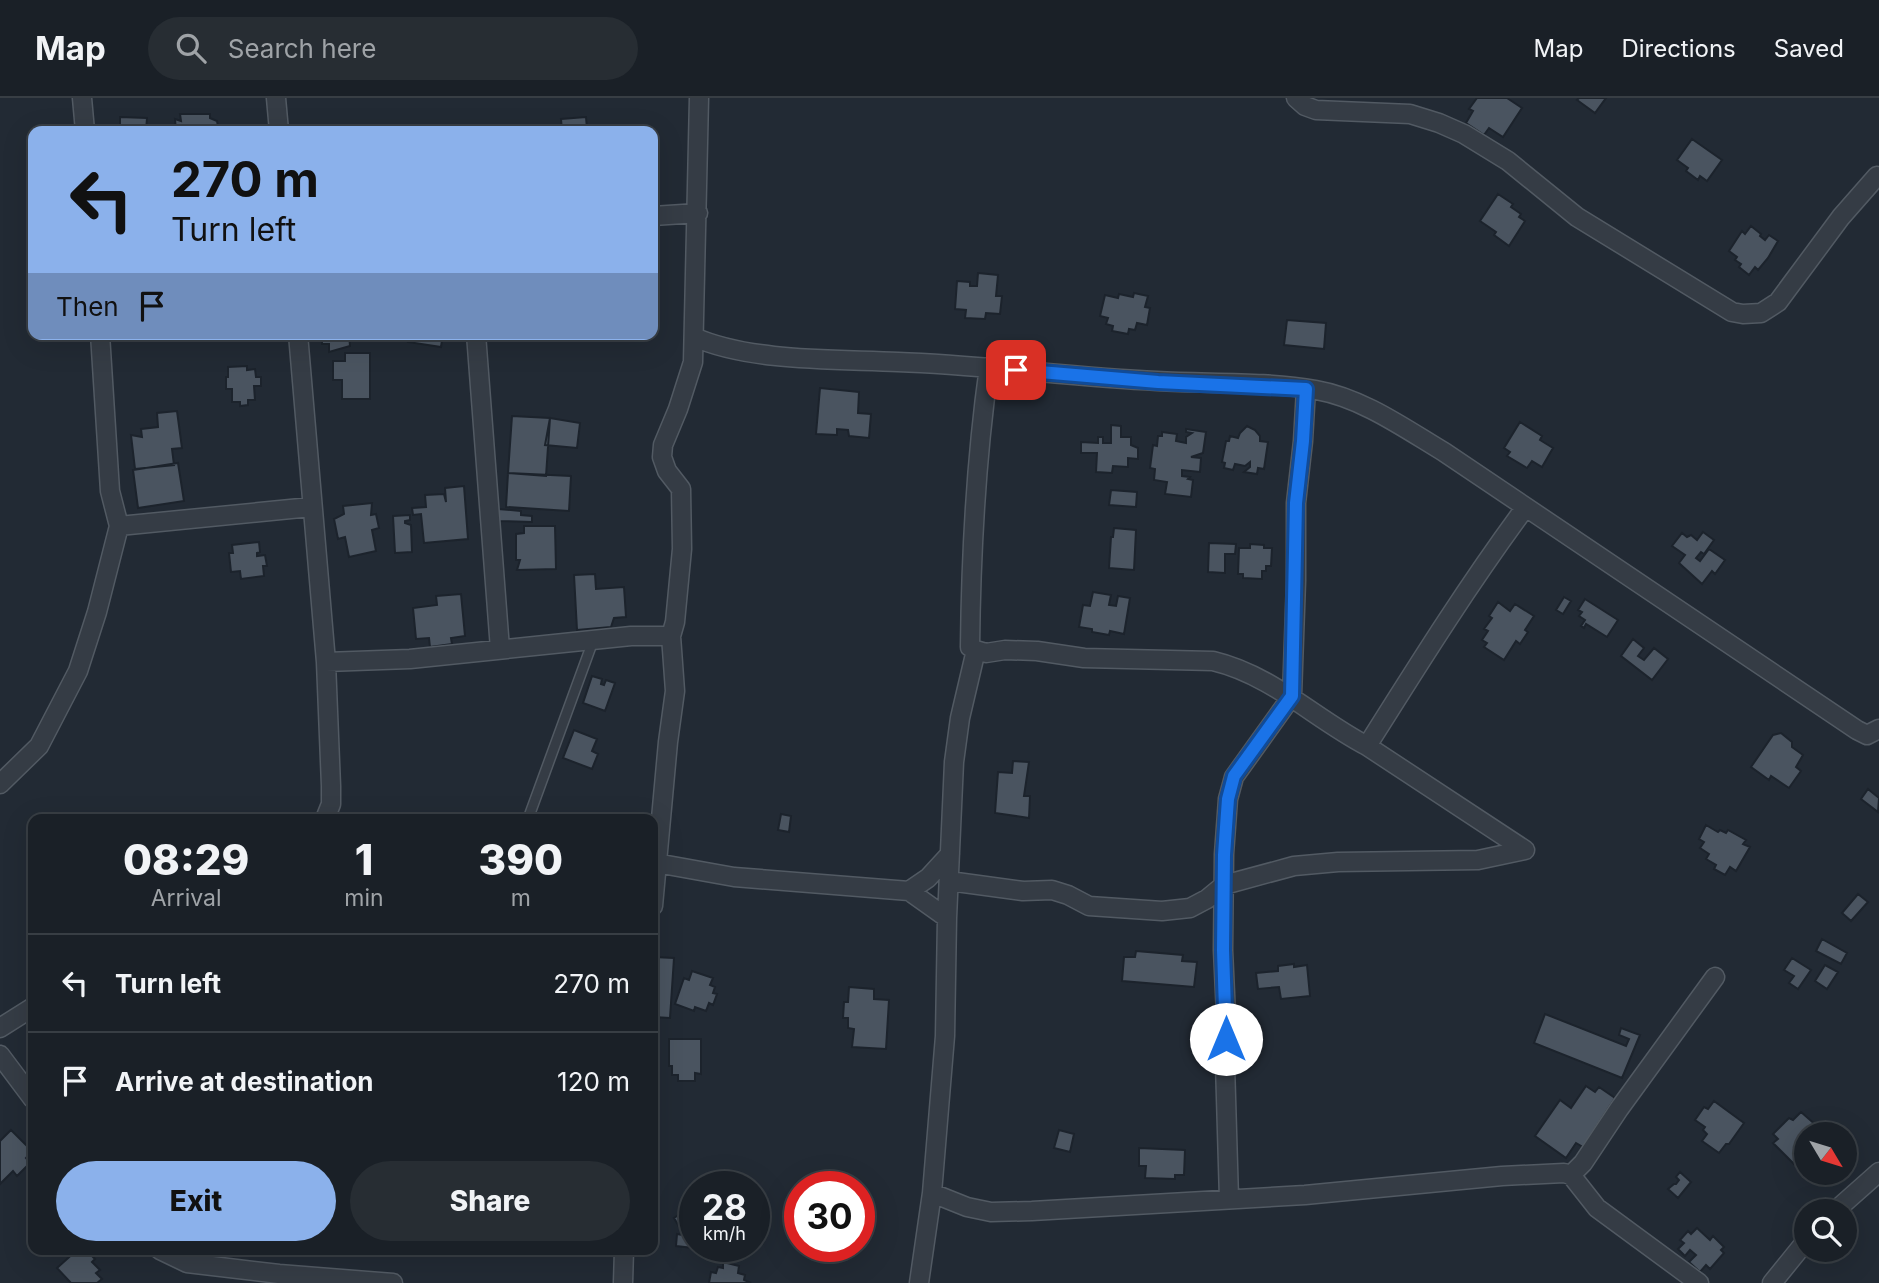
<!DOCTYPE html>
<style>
body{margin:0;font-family:Inter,sans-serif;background:#272d33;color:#f1f3f6;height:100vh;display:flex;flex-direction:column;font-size:26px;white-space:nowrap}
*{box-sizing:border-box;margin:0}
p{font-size:23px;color:#9fa3a7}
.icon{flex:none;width:38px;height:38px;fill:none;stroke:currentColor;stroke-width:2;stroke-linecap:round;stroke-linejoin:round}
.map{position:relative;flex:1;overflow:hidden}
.side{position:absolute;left:28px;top:716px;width:630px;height:441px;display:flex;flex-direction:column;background:#1a2027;border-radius:14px;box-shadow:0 7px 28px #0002,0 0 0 2px #383e44}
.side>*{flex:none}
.banner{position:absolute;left:28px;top:28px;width:630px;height:214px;border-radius:14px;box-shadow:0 7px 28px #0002,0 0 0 2px #383e44;background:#8bb1eb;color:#111;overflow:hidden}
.needle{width:46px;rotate:128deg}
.buttons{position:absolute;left:1794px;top:1024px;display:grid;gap:14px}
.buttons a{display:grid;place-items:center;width:63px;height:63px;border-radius:50%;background:#1a2027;box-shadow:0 7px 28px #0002,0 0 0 2px #383e44;font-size:35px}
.speed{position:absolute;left:679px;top:1073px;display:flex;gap:14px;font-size:35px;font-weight:700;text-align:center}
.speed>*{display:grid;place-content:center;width:91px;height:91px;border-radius:50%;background:#1a2027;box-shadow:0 7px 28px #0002,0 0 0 2px #383e44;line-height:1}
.speed small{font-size:18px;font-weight:400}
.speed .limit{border:10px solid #d22;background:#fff;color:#111}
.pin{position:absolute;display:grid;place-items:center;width:60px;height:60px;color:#fff;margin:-30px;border-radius:14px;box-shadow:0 4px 10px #0006}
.me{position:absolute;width:77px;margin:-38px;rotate:0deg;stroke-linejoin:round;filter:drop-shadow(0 0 5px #0008)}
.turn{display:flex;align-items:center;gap:24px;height:147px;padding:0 28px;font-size:32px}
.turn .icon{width:91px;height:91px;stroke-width:2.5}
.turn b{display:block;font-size:49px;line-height:60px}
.then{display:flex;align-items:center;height:66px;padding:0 28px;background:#0003;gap:14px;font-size:26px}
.eta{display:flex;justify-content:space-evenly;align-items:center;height:119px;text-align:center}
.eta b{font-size:42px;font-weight:800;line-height:49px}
.action{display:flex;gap:14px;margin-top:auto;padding:14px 28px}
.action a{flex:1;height:80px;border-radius:42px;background:#8bb1eb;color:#111;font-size:28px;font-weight:800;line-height:80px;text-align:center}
.action a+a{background:#272d33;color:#f1f3f6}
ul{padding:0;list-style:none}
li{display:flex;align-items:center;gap:21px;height:98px;padding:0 28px;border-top:2px solid #383e44}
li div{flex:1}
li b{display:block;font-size:26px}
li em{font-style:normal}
header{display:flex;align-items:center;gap:42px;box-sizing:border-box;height:98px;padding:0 35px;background:#1a2027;border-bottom:2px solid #383e44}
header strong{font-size:33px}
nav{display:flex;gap:38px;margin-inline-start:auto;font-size:24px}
.search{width:490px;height:63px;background:#272d33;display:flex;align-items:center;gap:18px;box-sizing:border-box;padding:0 24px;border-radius:38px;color:#9fa3a7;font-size:26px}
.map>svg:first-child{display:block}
.building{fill:#4a5460;stroke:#1c232c;stroke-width:2}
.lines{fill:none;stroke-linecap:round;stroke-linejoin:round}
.lane-casing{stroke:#525a63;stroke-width:12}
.street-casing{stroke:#525a63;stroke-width:21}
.lane{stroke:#353c45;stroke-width:9}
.street{stroke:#353c45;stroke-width:18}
.route-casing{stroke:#114b97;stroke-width:18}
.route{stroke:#1a73e8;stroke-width:12}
</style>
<header>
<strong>Map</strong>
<div class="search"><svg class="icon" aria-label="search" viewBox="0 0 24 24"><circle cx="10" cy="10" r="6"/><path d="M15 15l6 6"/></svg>Search here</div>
<nav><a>Map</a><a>Directions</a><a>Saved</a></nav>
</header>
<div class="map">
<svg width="1879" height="1185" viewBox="0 0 1879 1185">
<rect width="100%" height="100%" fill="#222a34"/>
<path class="building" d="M1477,0H1507L1522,10L1503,39L1489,30L1484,37L1466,25L1473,13L1469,11Z
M1579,0H1606L1595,15L1577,2Z
M180,16H210V20L217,23L219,33H176L175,21L181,23Z
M120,19L147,20L146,33H115V28H120Z
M586,19L587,31L562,33L561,21Z
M1692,41L1722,62L1707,83L1700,78L1698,82L1686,73L1688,70L1677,62Z
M1498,96L1513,106L1511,109L1521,116L1519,119L1525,123L1509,148L1494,137L1496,134L1480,123Z
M1751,128L1761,136L1760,138L1765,142L1769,137L1778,143L1768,160L1758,172L1755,169L1749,177L1739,169L1741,166L1735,162L1737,159L1729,153L1742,133L1745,136Z
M978,175L998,177L996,198H1002L1000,216L986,215L985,221L965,220L966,212L955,211L957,183L970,184V188H977Z
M1134,195L1148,198L1145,209L1150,210L1147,227L1137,225L1135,232L1129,231L1128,236L1112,233L1113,228L1106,226L1108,220L1100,218L1105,197L1118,200L1119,196L1133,199Z
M1287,222L1326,225L1324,251L1284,247Z
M322,236H349L350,248L329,254V246H322Z
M409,236H443L441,249L408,244Z
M345,255H370V301H342V282H333V263H345Z
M247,268V272L255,271L256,279H261V288H254L255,302H248V307L240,308V304H232V291H226V279H228V269Z
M820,290L859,294L858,315L871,316L869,340L849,338L848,332L837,331V337L816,336Z
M177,313L182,350L172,351L174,367L135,371L131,337L142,339L141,331L158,329L157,315Z
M512,318L550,320L546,378L508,375Z
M550,320L580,325L577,350L545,347Z
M1520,324L1542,338L1540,342L1553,350L1542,369L1532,363L1527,370L1507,358L1510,354L1504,350Z
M1111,327L1121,328V339H1131V347L1138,350V361L1128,360V369L1113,368L1112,375L1096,374L1097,355H1081V344L1098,345V339H1103V345H1111Z
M1247,328L1255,332L1260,338V343L1268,344L1264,371L1258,370L1257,376L1244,374L1250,369V364L1245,368L1235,366L1233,372L1224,370L1225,365L1222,364L1226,343H1229L1230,338L1238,340L1240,335Z
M1186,331L1206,334L1203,355L1191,359L1201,360L1200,374L1182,372V378L1190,379L1188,381L1193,382L1191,399L1165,396L1167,384L1154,382L1155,371L1150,370L1153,347L1157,348L1158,338H1162V334L1177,336L1176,343L1186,345V339L1192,335L1186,334Z
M178,365L184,403L138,410L133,372Z
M508,375L571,378L569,413L506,409Z
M464,388L468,441L424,445L421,416L413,417L412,410L426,409L425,397L444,396L446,404L445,390Z
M1111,392L1137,394L1136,409L1109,407Z
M372,405L371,417L376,416L379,430L372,432L376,453L349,459L345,439L338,441L334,421L344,416L343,408Z
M498,411L521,413V417L532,418V424L498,423Z
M410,417V422L405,423V425L411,427L412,454L395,455L393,418Z
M524,428H555L556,471L517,472L520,462H516V436L524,435Z
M1114,430L1136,432L1134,472L1109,470L1111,439H1113Z
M1703,434L1714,442L1704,456L1701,454L1696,460L1700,463L1709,451L1725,462L1715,476L1712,473L1702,486L1679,465L1685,457L1672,448L1682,435L1687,439L1691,437L1697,442Z
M259,444L260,454L257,455V458L265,457L267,468H263L264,478L241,481L240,473L231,474L229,455H233L232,447Z
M1209,445L1236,446L1235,456H1225V475L1208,474Z
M1250,446L1264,447V450H1272L1271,468H1266V473H1262V481L1243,480V476H1238L1239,450H1250Z
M595,476L596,491L624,489L626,519L614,520L611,529L577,532L574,477Z
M1093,494L1111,497L1109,507L1116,508L1118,498L1130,500L1124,536L1110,533L1109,537L1092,534V531L1079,529L1083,507L1090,508Z
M461,496L465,538L451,540L452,546L430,549L429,540L416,541L413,510L437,507L436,498Z
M1564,499L1571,503L1563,516L1556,512Z
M1585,501L1618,522L1607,539L1586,526L1584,530L1581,528L1585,522L1579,518L1582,514L1578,512Z
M1498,504L1510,513L1515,506L1534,518L1525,532L1528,534L1520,546L1516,543L1504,562L1484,549L1487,545L1482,542L1488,533L1484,531L1492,520L1489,518Z
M1633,541L1644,550L1638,558L1644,562L1654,550L1668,561L1652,582L1621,558Z
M592,578L602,581L601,586L604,587L606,582L615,585L605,613L583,605Z
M574,632L597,641L592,653L598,656L592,671L563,660Z
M1781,635L1792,644V649L1803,657L1796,669L1801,673L1789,690L1771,678L1769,682L1751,669L1773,637Z
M1013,663L1029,664L1024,698H1030L1029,720L995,715L998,674L1012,675Z
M1868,691L1879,700L1878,714L1861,701Z
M781,716L791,718L789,734L778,732Z
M1706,727L1718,734L1720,732L1726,735L1728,732L1746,742L1743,746L1750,749L1736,773L1730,769L1725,777L1714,771L1716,767L1706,761L1709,756L1700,750L1704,744L1699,741Z
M1858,796L1868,804L1851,823L1842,815Z
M1822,841L1847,855L1841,866L1816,853Z
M1136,853L1183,857L1182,863L1197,864L1194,889L1122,883L1124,859H1135Z
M654,859L674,860L670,920L653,919Z
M1792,860L1811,872L1798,891L1789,885L1794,878L1784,872Z
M1294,866V869L1307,867L1310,898L1281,901L1279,889L1258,891L1256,875L1278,873V868Z
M1825,867L1838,874L1827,891L1815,883Z
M692,873L713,880L710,887L715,889L713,895L717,896L713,907L709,905L706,913L695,909L694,913L675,906L684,880L689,882Z
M849,889L874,891V901L889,902L886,951L852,949L854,931L848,930V920H843L844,904H848Z
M1545,916L1626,948L1629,941L1619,937L1621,930L1640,937L1622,980L1534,945Z
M669,941H701V976L695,975V983H678V977H672V968H669Z
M1586,988L1595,994L1599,989L1615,1000L1583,1049L1576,1045L1566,1060L1535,1038L1560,1002L1571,1010Z
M1714,1003L1744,1025L1729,1046H1726L1719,1055L1702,1043L1707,1036L1703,1032L1705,1029L1695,1022L1704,1009L1708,1011Z
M1801,1014L1817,1028L1809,1036H1806V1053L1794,1066L1773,1045L1778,1041L1773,1036L1789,1020L1793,1022Z
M11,1032L32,1053L26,1060L30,1065L17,1078L13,1073L0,1086V1043Z
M1059,1032L1074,1036L1070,1054L1054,1050Z
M1139,1050L1185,1052L1184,1077H1175V1081L1145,1080L1146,1068H1139Z
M1680,1074L1691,1084L1678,1100L1668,1091L1674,1086H1676L1679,1082L1676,1079Z
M680,1106L695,1107V1148H711V1152L676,1148L677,1136L683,1137L684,1129L680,1130L674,1120L680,1116Z
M1697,1130L1710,1142L1713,1138L1724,1149L1721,1152L1724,1155L1710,1171L1706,1167L1700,1174L1689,1164L1696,1157L1690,1152L1685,1158L1678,1151L1684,1145L1680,1142L1688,1133L1691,1136Z
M77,1152H86L95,1161L92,1164L100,1172L96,1175L102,1181L97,1185H71L57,1170Z
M723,1164L739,1168L738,1175L745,1177L744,1182L751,1185H709L711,1174L716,1175L718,1169L723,1170Z"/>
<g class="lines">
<defs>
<path id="lane" d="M528,721L593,543"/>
<path id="street" d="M82,0L85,33
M276,0L279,33
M1296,0L1305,8L1316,12L1410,16L1439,25L1464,36L1508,63L1577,119L1732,214L1743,216L1761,215L1778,204L1841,119L1877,78
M653,118L698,115
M298,236L326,564L331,688V706L325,721
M476,236L500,551
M694,239C751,264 836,261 898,264C985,267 1071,279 1157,283C1209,286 1264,283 1316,292C1362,300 1404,330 1444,354L1857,632L1867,637L1879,631
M119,428L311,409
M976,552L986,555L1005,552L1037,553L1084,560L1213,563C1272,577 1315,621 1367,648L1525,752
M326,564L410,561L631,538H671
M1367,648C1418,567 1468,487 1525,410
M0,686L39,648L78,573L97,514L119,428L110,393L100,236
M656,765L734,779L909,793L947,820
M949,783L1023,793L1052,792L1068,797L1089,808L1162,813L1190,810L1207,801L1224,787L1294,768L1338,764L1478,762L1525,752
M909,793L928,780L950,756
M653,808L668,644L675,593L671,538L675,524L682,451L681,391L667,373L662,359L663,347L678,311L693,264L699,0
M0,930L33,909
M0,957L33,1001
M1571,1077L1583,1065L1619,1011L1715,879
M932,1095L967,1109L991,1114L1032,1113L1305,1097L1502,1078L1564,1075L1571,1077L1597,1110L1699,1185
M1229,1101L1225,966L1226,917L1223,852L1224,756L1228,701L1234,679L1292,598L1296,483V405L1303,343L1306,291
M1835,1113L1879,1074
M160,1152L187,1165L279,1176L393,1185
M623,1185L624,1152
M919,1185L932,1095L945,938L947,820L954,664L960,620L976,552L970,549C971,456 976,361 989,269
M1772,1185L1806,1143"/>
</defs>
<use href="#lane" class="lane-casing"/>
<use href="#street" class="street-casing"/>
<use href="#lane" class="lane"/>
<use href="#street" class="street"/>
</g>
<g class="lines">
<defs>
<path id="route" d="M1016,272L1158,284L1306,291L1303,343L1296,405L1292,598L1234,678L1228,701L1224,757L1223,852L1226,941"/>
</defs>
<use href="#route" class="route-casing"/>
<use href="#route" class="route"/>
</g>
</svg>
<div class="buttons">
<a><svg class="needle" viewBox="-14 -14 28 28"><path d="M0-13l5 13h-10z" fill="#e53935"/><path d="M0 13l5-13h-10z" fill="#9fa3a7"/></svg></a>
<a><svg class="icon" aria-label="search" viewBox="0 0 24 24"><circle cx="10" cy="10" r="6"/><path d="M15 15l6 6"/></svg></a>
</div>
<div class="speed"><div>28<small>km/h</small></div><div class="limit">30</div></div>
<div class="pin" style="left:1016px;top:272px;background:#d93025"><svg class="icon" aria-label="arrive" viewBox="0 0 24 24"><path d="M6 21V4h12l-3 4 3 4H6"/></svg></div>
<svg class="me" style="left:1226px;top:941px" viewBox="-20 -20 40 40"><circle r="19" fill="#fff"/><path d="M0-13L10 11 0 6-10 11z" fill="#1a73e8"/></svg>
<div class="banner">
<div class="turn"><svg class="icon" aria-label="left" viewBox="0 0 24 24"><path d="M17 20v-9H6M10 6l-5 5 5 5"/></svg><div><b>270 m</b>Turn left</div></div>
<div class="then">Then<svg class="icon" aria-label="arrive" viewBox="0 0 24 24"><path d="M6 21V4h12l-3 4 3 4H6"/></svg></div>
</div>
<section class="side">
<div class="eta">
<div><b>08:29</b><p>Arrival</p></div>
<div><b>1</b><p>min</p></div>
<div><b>390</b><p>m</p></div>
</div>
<ul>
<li><svg class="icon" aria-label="left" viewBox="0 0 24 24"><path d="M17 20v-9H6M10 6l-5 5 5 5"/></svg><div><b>Turn left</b></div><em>270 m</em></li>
<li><svg class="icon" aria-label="arrive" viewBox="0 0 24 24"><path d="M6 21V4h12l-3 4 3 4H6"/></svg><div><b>Arrive at destination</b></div><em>120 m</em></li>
</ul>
<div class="action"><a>Exit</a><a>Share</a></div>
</section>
</div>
